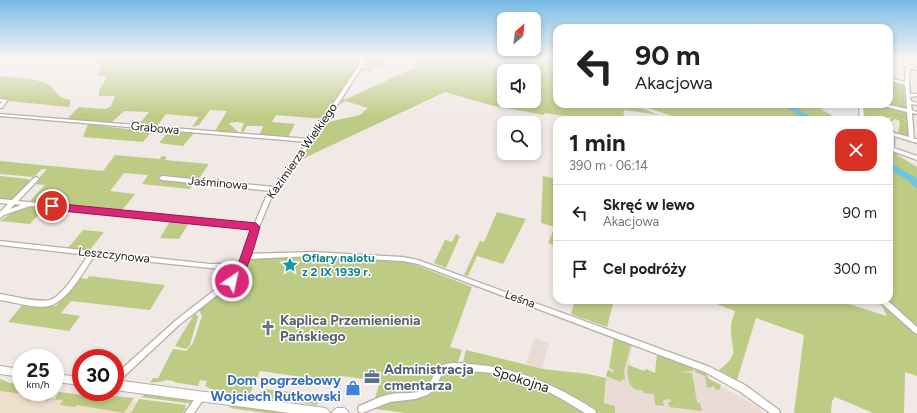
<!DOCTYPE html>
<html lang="pl">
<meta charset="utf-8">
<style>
body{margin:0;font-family:Figtree,sans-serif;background:#f2f2f2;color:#222;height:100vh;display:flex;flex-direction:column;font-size:15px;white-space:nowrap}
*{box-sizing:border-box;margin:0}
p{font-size:13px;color:#767676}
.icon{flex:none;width:22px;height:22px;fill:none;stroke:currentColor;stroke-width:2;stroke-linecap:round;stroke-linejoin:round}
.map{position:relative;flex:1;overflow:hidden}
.side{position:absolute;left:553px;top:116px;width:340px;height:188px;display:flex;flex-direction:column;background:#fff;border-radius:12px;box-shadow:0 2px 6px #0003}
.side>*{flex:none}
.top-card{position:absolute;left:553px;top:24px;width:340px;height:84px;border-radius:12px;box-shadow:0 2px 6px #0003;background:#fff;color:#222;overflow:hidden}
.needle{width:26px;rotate:28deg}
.tools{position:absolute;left:497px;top:12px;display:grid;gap:8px}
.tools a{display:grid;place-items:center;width:44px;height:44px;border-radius:8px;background:#fff;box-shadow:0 2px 6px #0003;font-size:20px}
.speed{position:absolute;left:12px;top:349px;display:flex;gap:8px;font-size:20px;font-weight:700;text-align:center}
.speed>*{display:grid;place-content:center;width:52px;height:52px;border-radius:50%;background:#fff;box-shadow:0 2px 6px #0003;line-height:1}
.speed small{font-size:10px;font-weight:400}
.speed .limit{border:6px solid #d22;background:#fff;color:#111}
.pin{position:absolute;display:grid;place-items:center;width:34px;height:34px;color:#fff;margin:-17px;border:2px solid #fff;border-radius:50%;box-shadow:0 1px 4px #0007}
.me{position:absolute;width:44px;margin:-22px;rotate:34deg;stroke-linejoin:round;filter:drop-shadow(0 0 3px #0008)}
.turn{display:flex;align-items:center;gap:14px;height:84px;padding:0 16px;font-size:18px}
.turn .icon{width:52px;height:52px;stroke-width:2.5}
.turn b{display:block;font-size:28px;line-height:34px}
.round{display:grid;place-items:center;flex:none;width:42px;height:42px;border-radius:12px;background:#f2f2f2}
.summary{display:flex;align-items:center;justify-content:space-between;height:68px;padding:0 16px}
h1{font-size:24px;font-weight:700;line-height:30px}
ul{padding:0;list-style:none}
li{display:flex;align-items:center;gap:12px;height:56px;padding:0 16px;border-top:1px solid #e0e0e0}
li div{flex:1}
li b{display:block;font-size:15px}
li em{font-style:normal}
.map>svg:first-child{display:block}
.built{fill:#eadbd5}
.medical{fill:#eedecc}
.green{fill:#bdcb85;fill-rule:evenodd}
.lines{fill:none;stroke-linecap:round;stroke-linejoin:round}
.river{fill:#6ec6e1;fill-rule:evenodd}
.minor-casing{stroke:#b5aeab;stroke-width:2.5}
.tertiary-casing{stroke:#b5aeab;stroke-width:2}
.minor{fill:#fff;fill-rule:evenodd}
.tertiary{fill:#fff;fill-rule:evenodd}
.route{fill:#db2777;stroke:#8e194d}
.labels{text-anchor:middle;stroke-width:3;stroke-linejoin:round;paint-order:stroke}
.street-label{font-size:12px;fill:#232120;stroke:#fff}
.culture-label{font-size:12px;font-weight:bold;fill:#0d838f;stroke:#fff;text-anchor:start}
.near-worship-label{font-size:14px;font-weight:bold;fill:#5b616d;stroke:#fff;text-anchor:start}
.near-service-label{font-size:14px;font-weight:bold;fill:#4e5e75;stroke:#fff;text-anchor:start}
.near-street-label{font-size:14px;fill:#232120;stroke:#fff}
.near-shop-label{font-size:14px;font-weight:bold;fill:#366cbe;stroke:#fff;text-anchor:end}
</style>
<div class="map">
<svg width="917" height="413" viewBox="0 0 917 413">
<rect width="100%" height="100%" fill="#f1e9e6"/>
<path class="built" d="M534,338L549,343L542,369L526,364Z
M614,338L633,345L628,365L644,371L646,369L655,373L657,354L705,372L709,379L751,403L760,406L761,413H605L606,378L612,360L610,359Z"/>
<path class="medical" d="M0,384L21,392H43L40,397L46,398L55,399L59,392L186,408L183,413H0Z"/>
<path class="green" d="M44,59H361L358,68L323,119L276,115L272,122L295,124L288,137L259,135L263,127L262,126H247L244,131V133L241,131L244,123L237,122L229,123L239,133L215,131L227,111L210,110L199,125L192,127L199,117L166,114L157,126L140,123L149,112L124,111L112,122L67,119L79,107L105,109L111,106L115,96H99V91L107,77L97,75L102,64Z
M364,59H397L376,68L362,64Z
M406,59H549L557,66V104H631L659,115L624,110L623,120H590L545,113L544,115L494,106L445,92L298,161L328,122L360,115L368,108L349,102L345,101L341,104L340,99L361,67H368L373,70L369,73L366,72H368L367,70L356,74L349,86L351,87L343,98L344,100L416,67ZM504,71H534V101H504Z
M4,76C18,78 32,78 45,83C58,89 53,97 71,100L69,107L9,101L0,99V77Z
M889,80L904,85L905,107L903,108L885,104H889Z
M636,104H813L839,120H684Z
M864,104H872L904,112L906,113L907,120L889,117L887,120H865Z
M891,118H897L907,121L908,135L898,133L900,121L894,119L892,122L889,121Z
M88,124L126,129H151L152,131L143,142L83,137Z
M169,131L195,132L183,146L159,143Z
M889,149L904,155L896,154L917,167V329L884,300H889Z
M115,155L160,159L162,156L167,157L165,160L209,164L198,180H195L190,189L142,184L148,175L124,173L110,191L135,194L124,208L120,210L55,203H28L45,185L34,184L47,169H42L34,177L0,174V161L103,171Z
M0,176L28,179L31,182L15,200L0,199Z
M543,176L557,179V246L548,243L555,227L541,223Z
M32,206L44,208L30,224L0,221L16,210Z
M497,212L526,219L503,264L477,256L468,276L464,275L480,241L484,242Z
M170,221L189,223L179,239L160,238Z
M83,230L104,232L89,251L68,248Z
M456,234L460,236L446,268L434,263L445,240L452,242Z
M94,256L79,278L87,279L89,276L165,285L150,310L71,301L61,313L80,316L69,331L8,322L24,303L56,306L85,267Z
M313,257L408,262L472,287L450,347L462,350L458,362H463L466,350L543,369L588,374L606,378L604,403L615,406V413H406L367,408L368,401L374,402L380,381L341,376L338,379L335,378L332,385H329L330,381L260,371L249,396L215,391L205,386L207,381L200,380L198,386L173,382L174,381L166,380L164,381L150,383L153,378H158L173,349L186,351L193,343L202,316L198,309L241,275L246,264L251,259Z
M575,300H614L607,327L571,314Z
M706,300H836L887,316L882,306L888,309L917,334V376L905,372L904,413H873L835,397L832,401L831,413H794L804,335L756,318L737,380L719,370C741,353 731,352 731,329C730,323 734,317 735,311Z
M195,313L198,317L190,345L186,349L175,346Z
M614,338L631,345L624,371L625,380L622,379L621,382L606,376L607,371L609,370L613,373L614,370L609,368Z
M657,354L693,368V371L679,372L692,373L697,402L700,403L702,411L669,407L668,402H671L670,399L663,400L664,406L655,405L654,394L643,393V390C629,393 626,376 628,365L644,371L646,369L655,373Z
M694,368L705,372L709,379L721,385L719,390L715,389L714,386L707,388L705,376L696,373Z
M0,379L10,383L21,382V392H35L29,401H27L31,395L0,391Z
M265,389L316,395L319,400L317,405L259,397L260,393Z
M59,392L90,396L95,394L134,398L124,413L77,405L75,407L60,405L63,400L49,399L47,403L46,398L55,399Z
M146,394L192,400L193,402V404L141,397Z
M139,399L186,405L185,408H186L183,413H131Z
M233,405L291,413H266L229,408Z"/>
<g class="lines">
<path class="river" d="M781,104H790L816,120H806Z
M889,162L915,177L917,179V188L914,187L909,181L889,169Z"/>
<defs>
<path id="minor" d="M360,59H364L363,65L324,126L271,198L259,227L250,254L312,252L403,257L418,260L710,367L745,385L779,410L780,413H770L739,391L705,372L418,264L403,261L312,256L249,259L247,264L239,278L179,325L118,382L115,383V375L175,321L235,274L239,267L227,270L210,268L94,256C84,271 68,301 49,306C37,309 13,302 0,300V294C13,296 38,303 50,300C63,296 80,267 88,255L0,245V241L210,264H227L242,262L253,229L30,206L4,215L0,218V212L8,204L0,203V199L12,200L34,178L36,177L39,179L18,201L254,225L266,197L271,191L162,180L159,178L162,176L274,187L307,142L0,116V114L309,139L320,124L359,65ZM15,204L21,205L10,209Z
M889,59H895L917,68V70L910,68L909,84L910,94H917V96L910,97L911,101L917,103V105L911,104L912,110L917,112V114L912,113L914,139H917V143L894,136V148L917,156V160L890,150V149L889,131L894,132V133L909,137L907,112L878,105V104H886L907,109L905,85L889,80V78L905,82L906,66Z
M0,99L7,100V101L2,108H0V104L2,102L0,101Z
M859,104H863L864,120H860Z
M879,300H887L917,327V334L915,333L880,302Z
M456,363C471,364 485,365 499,368C534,375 565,391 595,410L596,413H585L560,398L545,390L516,379L500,374L483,372L453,370L447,371L442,374L434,390L427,395L415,399L390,402L362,413L359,412L358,409L359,406C370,402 380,396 391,394C401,392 413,395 422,390C438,382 428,363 456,363Z
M201,393L204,394L205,397L194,413H185L198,394Z"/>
<path id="tertiary" d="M0,366L21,369V377L0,374Z
M55,374L81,377V385L55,382Z
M115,380L325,408L328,410L330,413H290L115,390Z
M337,408H344L347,410L349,413H332L334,410Z"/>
</defs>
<use href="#minor" class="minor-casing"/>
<use href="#tertiary" class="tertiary-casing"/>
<use href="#minor" class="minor"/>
<use href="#tertiary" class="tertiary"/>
</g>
<linearGradient id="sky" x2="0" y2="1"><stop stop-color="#77bbe5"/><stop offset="0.5" stop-color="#f9f5f4"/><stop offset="1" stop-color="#f9f5f4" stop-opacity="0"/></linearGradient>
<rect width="917" height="117" fill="url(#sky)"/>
<path class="route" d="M52,203L256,223L260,227C256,239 245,289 229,284L227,281L236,270L250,230L52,210L48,206Z"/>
<defs>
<symbol id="sight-bare" viewBox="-9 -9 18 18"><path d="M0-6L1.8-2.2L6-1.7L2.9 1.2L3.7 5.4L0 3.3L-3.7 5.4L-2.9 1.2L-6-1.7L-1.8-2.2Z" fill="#0f9aa8" stroke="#fff" stroke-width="2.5" paint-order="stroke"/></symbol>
<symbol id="church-bare" viewBox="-9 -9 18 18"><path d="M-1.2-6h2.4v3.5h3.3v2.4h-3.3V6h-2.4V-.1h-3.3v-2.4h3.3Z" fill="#6b7280" stroke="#fff" stroke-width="2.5" paint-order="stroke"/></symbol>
<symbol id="office-bare" viewBox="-9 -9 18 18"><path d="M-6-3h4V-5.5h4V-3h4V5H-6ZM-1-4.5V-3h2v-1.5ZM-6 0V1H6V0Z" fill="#5c6f8a" stroke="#fff" stroke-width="2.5" paint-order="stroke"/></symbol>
<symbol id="shop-bare" viewBox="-9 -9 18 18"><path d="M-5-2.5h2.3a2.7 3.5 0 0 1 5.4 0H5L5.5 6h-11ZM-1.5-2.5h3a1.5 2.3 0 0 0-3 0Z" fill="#3f7fe0" stroke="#fff" stroke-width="2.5" paint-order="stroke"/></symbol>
</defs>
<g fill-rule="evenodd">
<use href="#sight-bare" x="279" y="254" width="22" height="22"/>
<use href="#church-bare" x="257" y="317" width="22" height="22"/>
<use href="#office-bare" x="361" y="366" width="22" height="22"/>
<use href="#shop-bare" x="342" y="377" width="22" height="22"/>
</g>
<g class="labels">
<g class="street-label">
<text transform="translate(155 128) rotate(5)" y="4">Grabowa</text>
<text transform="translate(302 151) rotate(-55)" y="4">Kazimierza Wielkiego</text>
<text transform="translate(218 183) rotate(5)" y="4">Jaśminowa</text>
<text transform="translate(114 255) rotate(6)" y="4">Leszczynowa</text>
<text transform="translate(520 299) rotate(20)" y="4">Leśna</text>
</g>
<g class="culture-label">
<text x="302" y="262">Ofiary nalotu<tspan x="302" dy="14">z 2 IX 1939 r.</tspan></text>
</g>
<g class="near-worship-label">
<text x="280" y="325">Kaplica Przemienienia<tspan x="280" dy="16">Pańskiego</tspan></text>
</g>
<g class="near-service-label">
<text x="384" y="374">Administracja<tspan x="384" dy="16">cmentarza</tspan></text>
</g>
<g class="near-street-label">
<text transform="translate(521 379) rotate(18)" y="5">Spokojna</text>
</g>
<g class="near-shop-label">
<text x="341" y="385">Dom pogrzebowy<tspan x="341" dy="16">Wojciech Rutkowski</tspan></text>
</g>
</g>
</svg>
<div class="tools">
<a><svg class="needle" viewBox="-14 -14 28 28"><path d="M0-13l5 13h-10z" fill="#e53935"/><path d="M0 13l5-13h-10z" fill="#767676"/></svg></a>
<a><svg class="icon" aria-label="sound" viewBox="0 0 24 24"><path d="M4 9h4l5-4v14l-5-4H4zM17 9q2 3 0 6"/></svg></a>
<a><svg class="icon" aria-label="search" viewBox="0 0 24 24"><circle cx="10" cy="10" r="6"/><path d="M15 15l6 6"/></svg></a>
</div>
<div class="speed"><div>25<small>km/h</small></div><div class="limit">30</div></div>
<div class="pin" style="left:52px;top:206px;background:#d93025"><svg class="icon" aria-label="arrive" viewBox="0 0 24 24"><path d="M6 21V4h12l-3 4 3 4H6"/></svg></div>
<svg class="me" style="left:232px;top:281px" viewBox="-20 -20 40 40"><circle r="17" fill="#db2777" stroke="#fff" stroke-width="3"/><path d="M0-11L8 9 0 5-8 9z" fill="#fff"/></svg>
<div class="top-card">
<div class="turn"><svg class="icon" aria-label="left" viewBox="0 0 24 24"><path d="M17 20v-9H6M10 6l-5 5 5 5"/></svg><div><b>90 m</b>Akacjowa</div></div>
</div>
<section class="side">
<div class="summary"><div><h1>1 min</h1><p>390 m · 06:14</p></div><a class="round" style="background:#d93025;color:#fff"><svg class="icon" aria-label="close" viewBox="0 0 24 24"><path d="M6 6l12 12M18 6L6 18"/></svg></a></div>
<ul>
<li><svg class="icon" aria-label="left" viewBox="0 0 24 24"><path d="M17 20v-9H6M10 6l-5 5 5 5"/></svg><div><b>Skręć w lewo</b><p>Akacjowa</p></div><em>90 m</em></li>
<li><svg class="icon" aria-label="arrive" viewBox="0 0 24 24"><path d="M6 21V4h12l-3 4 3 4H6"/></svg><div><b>Cel podróży</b></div><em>300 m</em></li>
</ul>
</section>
</div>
